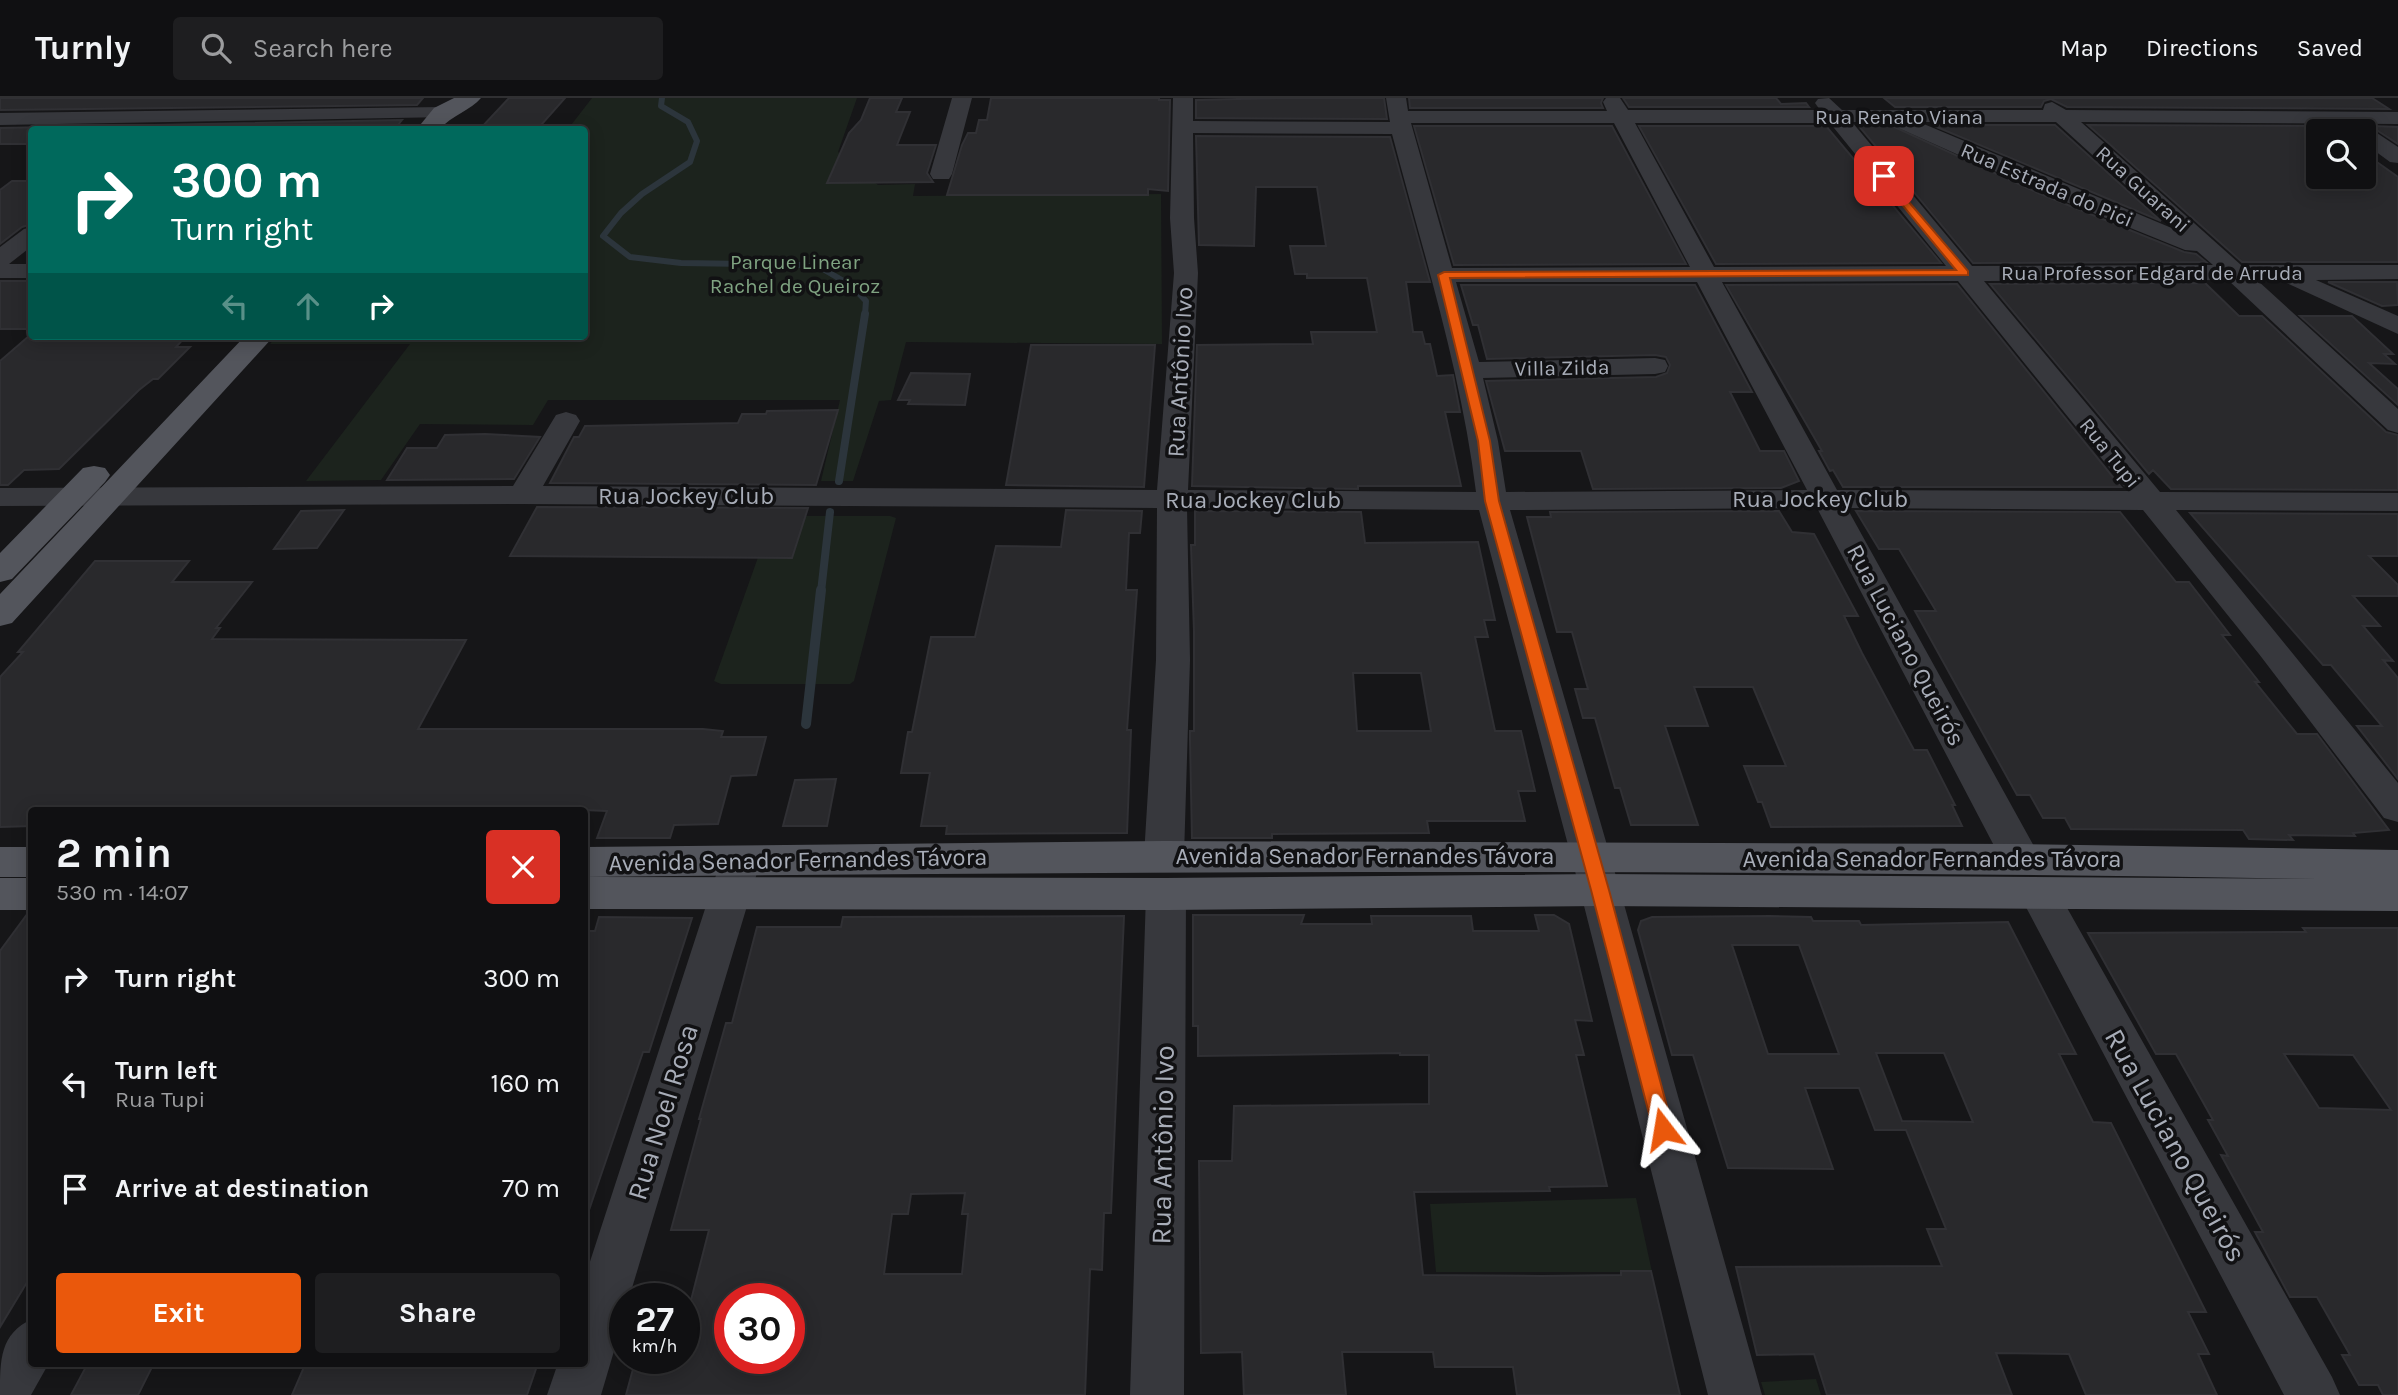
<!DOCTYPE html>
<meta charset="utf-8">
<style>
body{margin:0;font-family:Karla,sans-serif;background:#1e1e20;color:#f1f3f6;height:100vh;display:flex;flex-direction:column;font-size:26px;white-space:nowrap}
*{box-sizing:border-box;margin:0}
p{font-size:23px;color:#9c9d9f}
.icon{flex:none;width:38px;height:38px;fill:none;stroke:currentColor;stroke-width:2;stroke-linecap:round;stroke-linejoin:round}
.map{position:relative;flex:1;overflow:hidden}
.sheet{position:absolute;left:28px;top:709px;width:560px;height:560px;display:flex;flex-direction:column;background:#101012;border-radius:7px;box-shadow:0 4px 18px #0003,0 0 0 2px #303032}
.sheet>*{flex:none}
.guide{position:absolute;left:28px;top:28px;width:560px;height:214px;border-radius:7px;box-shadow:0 4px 18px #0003,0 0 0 2px #303032;background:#00695c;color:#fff;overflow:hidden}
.tools{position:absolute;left:2306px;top:21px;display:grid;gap:14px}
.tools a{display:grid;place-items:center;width:70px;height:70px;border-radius:7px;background:#101012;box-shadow:0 4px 18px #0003,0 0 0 2px #303032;font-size:35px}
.speed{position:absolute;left:609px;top:1185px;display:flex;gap:14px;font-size:35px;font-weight:700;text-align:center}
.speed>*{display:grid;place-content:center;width:91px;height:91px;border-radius:50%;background:#101012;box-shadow:0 4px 18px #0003,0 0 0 2px #303032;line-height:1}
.speed small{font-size:18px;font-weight:400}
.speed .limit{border:10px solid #d22;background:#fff;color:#111}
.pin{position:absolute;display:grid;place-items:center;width:60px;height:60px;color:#fff;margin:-30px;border-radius:14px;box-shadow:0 4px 10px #0006}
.me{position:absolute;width:77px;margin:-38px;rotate:346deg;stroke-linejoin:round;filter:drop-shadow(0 0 5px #0008)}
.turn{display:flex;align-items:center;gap:24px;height:147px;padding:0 28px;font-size:32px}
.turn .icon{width:91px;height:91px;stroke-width:2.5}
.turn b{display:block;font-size:49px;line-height:60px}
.lanes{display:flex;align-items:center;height:66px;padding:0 28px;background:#0003;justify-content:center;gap:35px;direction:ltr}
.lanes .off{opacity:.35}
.round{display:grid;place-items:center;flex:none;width:74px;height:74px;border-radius:7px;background:#1e1e20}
.summary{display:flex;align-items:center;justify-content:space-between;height:119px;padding:0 28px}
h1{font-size:42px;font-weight:700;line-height:52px}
.primary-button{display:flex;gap:14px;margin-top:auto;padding:14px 28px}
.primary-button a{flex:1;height:80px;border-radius:7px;background:#ea580c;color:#fff;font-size:28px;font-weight:700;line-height:80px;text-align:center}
.primary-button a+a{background:#1e1e20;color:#f1f3f6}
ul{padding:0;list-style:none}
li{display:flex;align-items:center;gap:21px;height:105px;padding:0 28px}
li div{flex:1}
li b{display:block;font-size:26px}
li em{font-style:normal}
header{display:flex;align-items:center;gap:42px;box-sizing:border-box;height:98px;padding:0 35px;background:#101012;border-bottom:2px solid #303032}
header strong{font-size:33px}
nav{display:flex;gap:38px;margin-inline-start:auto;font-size:24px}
.search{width:490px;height:63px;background:#1e1e20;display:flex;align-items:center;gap:18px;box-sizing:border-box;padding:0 24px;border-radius:7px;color:#9c9d9f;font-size:26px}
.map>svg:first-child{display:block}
.green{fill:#1c231d}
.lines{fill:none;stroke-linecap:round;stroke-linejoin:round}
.stream-far2{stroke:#2c353c;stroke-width:6}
.stream-far1{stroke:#2c353c;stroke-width:8}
.stream{stroke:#2c353c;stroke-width:10}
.building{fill:#29292c;stroke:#303034;stroke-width:2;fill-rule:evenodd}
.minor{fill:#37383d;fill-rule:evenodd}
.primary{fill:#53555c;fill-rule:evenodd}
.route{fill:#ea580c;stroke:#983908;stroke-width:2}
.labels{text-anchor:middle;stroke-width:7;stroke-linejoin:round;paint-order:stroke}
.far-street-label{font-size:21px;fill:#a8adb8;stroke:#111113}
.far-park-label{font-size:21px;fill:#7fa381;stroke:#111113}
.street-label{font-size:24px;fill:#a8adb8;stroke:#111113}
.near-street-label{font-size:28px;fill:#a8adb8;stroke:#111113}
</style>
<header>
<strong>Turnly</strong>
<div class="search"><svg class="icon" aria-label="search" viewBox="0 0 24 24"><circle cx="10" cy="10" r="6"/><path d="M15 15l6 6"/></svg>Search here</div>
<nav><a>Map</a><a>Directions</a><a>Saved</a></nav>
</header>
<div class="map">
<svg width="2398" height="1297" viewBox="0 0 2398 1297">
<rect width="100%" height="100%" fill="#161618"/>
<path class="green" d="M592,0H857L838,54L878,87L915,86L913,98L1161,96L1162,246L906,244L891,302L879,303L853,383H821L840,302H548L533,327L420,326L381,382L306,383L410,246H270L277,238H584V32L568,31Z
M781,418H890L896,420L854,583L850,586H721L714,583L772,420Z
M1636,1100L1652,1174H1436L1430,1106Z
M1816,1281L1821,1297H1765L1761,1284Z"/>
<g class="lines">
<path class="stream-far2" d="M662,0L661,8L688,24L697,43L690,64L642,96L621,115L603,138L630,159L681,165L802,167L823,171L852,188L866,203L865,217"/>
<path class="stream-far1" d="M839,383L865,216
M821,494L830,414"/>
<path class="stream" d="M806,626L821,492"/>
</g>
<path class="building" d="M0,0H423L417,7L0,12Z
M509,0H565L542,26L533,32H479Z
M870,0H902L896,14H910L897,47H936L927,75L933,84L827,85L849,35L861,22Z
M991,0H1159V2H1170L1168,93L1148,91V97H947L962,47L968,35H976L979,22H987Z
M1278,0H1384L1387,21L1196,20V2Z
M1409,0H1603L1601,5L1603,10H1410Z
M1623,0H1776L1781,6L1806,5L1809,9H1629Z
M1884,0H2372L2389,11L2067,9L2051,1L2044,3L2041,9H1895Z
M402,22L394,32H32V46H0V30Z
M1858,27H1890L2038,95L2184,154L2196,156L2206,164L1973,165Z
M1932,27H2055L2161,123Z
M2088,27L2359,28L2353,33H2319V79H2364V55L2398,79V164H2242Z
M1414,28H1612L1686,166L1454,167Z
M1639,28H1826L1941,165L1716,166Z
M2372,28L2398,29V46L2372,29Z
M1196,38L1390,39L1430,184H1406L1413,234H1422L1425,246H1430L1437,278L1453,277L1460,314H1445L1461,388H1358V391L1192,388L1197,247L1313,246L1311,234H1377L1367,180H1307V176H1295L1290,148H1326L1317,89H1256L1254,148L1199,147Z
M12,83H32V126L22,129L0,146V92Z
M0,183H32V231H0Z
M2328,184H2397L2398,207L2382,208Z
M2205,185L2239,218H2262L2386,334L2398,337V392L2171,391L2153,372L2149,376L1990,186Z
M1957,186L2121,389H1843L1833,372L1830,373L1819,353H1822L1726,187Z
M1461,187H1695L1752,294H1730L1760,353H1784L1799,383L1781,390L1593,391L1581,353H1505L1486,283L1656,279L1667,275L1670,267L1666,259L1655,257L1487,261L1478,227H1473Z
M2300,218H2352L2393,256H2384L2395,266L2369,265L2398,291V307Z
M29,238H183L185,239L176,249H190L158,281H153L139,292L59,371L24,372L8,387H0V263Z
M1031,247H1155L1144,389L1006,387Z
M911,275L970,276L965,307L908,306L910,302H898Z
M838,312L816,387L550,385L574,339H579L585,328L738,325L742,316H766L767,313Z
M485,336L540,339L514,381L387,382L407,350H437L445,337Z
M537,409L808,410L792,460L510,458Z
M344,412L317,450L274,451L301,413Z
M1066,412L1142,413L1140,435H1129L1126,492H1137L1127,632H1131L1127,735L946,736L947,728H921L930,675H901L908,634H912L931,539H975L996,448L1061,449Z
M1195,413L1361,414L1365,445L1478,444L1495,522H1484L1488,539H1475L1495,633H1521L1535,693H1518L1525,723H1427L1429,735L1272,736V740H1192L1190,642V633H1194V533L1191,447H1195ZM1353,575H1421L1431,633H1357Z
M1779,413L1792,434L1814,436L1858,518H1844L1862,555L1914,652H1927L1955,707H1952L1962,728L1771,729L1762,704H1758L1744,668H1786L1753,589H1694L1708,628H1665L1698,727H1631L1620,690H1615L1595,620H1583L1575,591H1588L1572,534H1557L1527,419H1551L1550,414Z
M1856,413L2120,414L2176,484H2189L2230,537H2222L2259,584H2255L2297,636H2317L2389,732L2353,735L2355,738L2289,737L2293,742L2249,741L2243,732L2071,731L2065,720H2043L2030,697H2017L1915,513H1936L1899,451H1879Z
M2190,415L2398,416V458H2369L2398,487V498H2353L2380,528H2363L2393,563L2383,562L2398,580V681L2357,628H2382L2331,567H2323Z
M95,463H189L172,484H252L216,530H220L212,541L466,542L418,631H703L723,633L721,639H766L756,677L731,678L718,726L674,727L670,740H597L607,713L584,712H32V728L0,729V579L23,554H18Z
M836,681L827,728H783L795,682Z
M28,815H32V1176L0,1229V853Z
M1193,817H1304L1301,826H1372L1371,818H1471L1473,833H1539L1535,817H1554L1569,826L1592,923L1575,922L1584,957H1576L1607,1088L1549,1089L1550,1093L1414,1094L1423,1177L1541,1178L1621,1177V1173H1651L1680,1297H1517L1513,1269H1435L1433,1254H1342L1346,1297H1244L1242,1254L1201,1255L1199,1063H1232L1234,1008L1429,1006V957H1400V955L1198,958V928H1193Z
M1124,818L1111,1115H1104L1102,1172L1090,1171L1085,1297H626L636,1260H684V1214H688L709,1132H671L701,1021H699L726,925H732L757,829H841L843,819ZM965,1095L962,1116H968L962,1176H884L892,1116H908L911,1096ZM730,1200H789V1260H730Z
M1770,818L1811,819L1813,823H1859L1861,827L2008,824L2076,956H2059L2093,1024L2111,1025L2206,1214H2188L2209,1256H2198L2217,1297H2086L2069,1256L1996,1255L2012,1297H1827L1814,1256L1757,1257L1736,1169L1942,1168L1927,1131H1946L1906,1032H1875L1859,990H1805L1833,1071L1728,1070L1693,957H1672L1638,832L1641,823L1652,819ZM1732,847H1799L1839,956H1768ZM1876,955H1944L1973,1024L1902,1023Z
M599,819L692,820L649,954H643L589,1112L584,1111V833H595Z
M2303,830H2398V1297H2383L2378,1287H2359L2342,1257H2350L2317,1199H2290L2255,1134H2263L2221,1057L2228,1058L2208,1022H2213L2176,956H2156L2088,835L2306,834ZM2284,956L2353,957L2391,1012L2319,1010Z
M88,1265H154L138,1297H71Z
M397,1265H538L527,1297H292L304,1269H396Z"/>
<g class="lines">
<path class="minor" d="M952,0H972L952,76L949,81H933L930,76Z
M1173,0H1193V23L1390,24L1386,0H1406L1408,13H1607L1603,4L1606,0H1620L1628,12H1820L1815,5L1818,1L1829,0L1842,12H2043L2045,6L2052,4L2066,12L2398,14V26L2081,24L2241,167H2398V181L2316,182L2398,218V236L2280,182H2257L2398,311V335L2388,332L2228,182L1984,183L2160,394L2398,395V413L2176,412L2398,685V724L2384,720L2259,556L2143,412L1847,410L2041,761L2035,771L2021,775L2007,771L2001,761L1817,410L1510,412L1620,792L1762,1297H1708L1580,792L1479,412L1187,410L1190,562L1184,758L1178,768L1164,772L1150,768L1144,758L1156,562L1157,410L523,406L0,408V390L513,388L556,317L566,314L576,317L580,323L543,388L1157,392L1174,175L1170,120ZM1852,24H1891L1894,28L2039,93L2185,152L2197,153L2213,167L1972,168ZM1919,24H2056L2174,131ZM1411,25H1614L1690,169L1452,170ZM1635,25H1830L1946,168L1714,169ZM1193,35L1392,36C1423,154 1461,272 1476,394L1188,392L1198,175L1194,120ZM1958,183L2128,393L1837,392L1722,184ZM1456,184H1697L1807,392L1506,394L1498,343L1483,280L1655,276L1665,274L1668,268L1665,262L1655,260L1479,264Z
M442,9L449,11L452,15L449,19L0,27V15Z
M2364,29L2371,31L2398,49V65L2390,64L2364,45V33H2355Z
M32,129V148L9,166H32V180H0V149L24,131Z
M740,751L754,755L760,765L629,1200H625V1216L601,1297H547L558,1265H584V1182L720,765L726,755Z
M1166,781L1180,785L1186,796L1184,1297H1130L1146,796L1152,785Z
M2039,781L2053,785L2332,1279L2340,1297H2284L2019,796L2025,785Z
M32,1221V1265H49L31,1297H0C0,1261 0,1236 32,1221Z"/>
<path class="primary" d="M454,0H481C471,12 452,17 439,32H416L434,10Z
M245,238H274L12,525L0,528V496Z
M94,368L105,370L110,377L105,384L12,481L0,484V455L83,370Z
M1164,743L2021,746L2398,752V813L1600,808L1166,812L584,811V779L1166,780L1600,776L2319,781C1741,771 1163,773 584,779V749Z
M0,749H32V779H0Z
M0,780H32V812H0Z"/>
</g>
<path class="route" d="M1884,75L1968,173V177L1450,180L1490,343L1499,403L1609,792L1673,1031L1670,1037L1663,1039L1656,1037L1653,1031L1591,792L1485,403L1478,343L1438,177L1444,174L1956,172L1880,80L1879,78Z"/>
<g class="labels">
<g class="far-street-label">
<text x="1899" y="26">Rua Renato Viana</text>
<text transform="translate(2047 87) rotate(23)" y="7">Rua Estrada do Pici</text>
<text transform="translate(2143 91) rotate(42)" y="7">Rua Guarani</text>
<text x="2152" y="182">Rua Professor Edgard de Arruda</text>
<text transform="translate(1562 270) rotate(-1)" y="7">Villa Zilda</text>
<text transform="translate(2110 355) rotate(51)" y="7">Rua Tupi</text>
</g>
<g class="far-park-label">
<text x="795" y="171">Parque Linear<tspan x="795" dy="24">Rachel de Queiroz</tspan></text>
</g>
<g class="street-label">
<text transform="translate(1180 274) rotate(-87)" y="8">Rua Antônio Ivo</text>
<text x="686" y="406">Rua Jockey Club</text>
<text x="1820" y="409">Rua Jockey Club</text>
<text x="1253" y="410">Rua Jockey Club</text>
<text transform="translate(1906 547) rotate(62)" y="8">Rua Luciano Queirós</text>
<text x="1365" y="766">Avenida Senador Fernandes Távora</text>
<text x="1932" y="769">Avenida Senador Fernandes Távora</text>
<text transform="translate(798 762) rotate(-1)" y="8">Avenida Senador Fernandes Távora</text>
</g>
<g class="near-street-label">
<text transform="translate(662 1014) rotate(-73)" y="10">Rua Noel Rosa</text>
<text transform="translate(1162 1047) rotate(-89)" y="10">Rua Antônio Ivo</text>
<text transform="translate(2176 1047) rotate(61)" y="10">Rua Luciano Queirós</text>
</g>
</g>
</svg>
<div class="tools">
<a><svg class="icon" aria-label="search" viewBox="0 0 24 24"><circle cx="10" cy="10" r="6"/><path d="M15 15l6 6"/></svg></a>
</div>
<div class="speed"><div>27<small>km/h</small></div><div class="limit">30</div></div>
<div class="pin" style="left:1884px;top:78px;background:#d93025"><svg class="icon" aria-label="arrive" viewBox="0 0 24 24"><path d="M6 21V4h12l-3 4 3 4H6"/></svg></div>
<svg class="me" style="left:1663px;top:1031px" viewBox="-20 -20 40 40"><path d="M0-17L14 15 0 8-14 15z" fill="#ea580c" stroke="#fff" stroke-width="4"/></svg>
<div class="guide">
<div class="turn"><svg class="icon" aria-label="right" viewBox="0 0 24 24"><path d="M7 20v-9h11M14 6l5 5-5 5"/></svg><div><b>300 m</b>Turn right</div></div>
<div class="lanes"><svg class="icon off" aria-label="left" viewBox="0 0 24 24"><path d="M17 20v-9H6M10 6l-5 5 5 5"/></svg><svg class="icon off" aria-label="ahead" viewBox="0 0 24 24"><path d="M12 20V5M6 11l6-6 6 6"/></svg><svg class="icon" aria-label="right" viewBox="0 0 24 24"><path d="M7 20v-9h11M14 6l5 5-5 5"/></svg></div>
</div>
<section class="sheet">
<div class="summary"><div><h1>2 min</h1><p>530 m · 14:07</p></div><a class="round" style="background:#d93025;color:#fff"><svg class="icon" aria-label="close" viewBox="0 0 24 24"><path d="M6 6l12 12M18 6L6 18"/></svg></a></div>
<ul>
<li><svg class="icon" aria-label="right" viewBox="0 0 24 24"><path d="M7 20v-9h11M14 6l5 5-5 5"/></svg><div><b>Turn right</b></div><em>300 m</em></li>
<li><svg class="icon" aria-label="left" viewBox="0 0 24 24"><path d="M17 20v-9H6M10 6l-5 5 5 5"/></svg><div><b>Turn left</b><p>Rua Tupi</p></div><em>160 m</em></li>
<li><svg class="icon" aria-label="arrive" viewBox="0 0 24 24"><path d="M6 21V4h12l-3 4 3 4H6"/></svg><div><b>Arrive at destination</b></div><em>70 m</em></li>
</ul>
<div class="primary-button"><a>Exit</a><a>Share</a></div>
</section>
</div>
